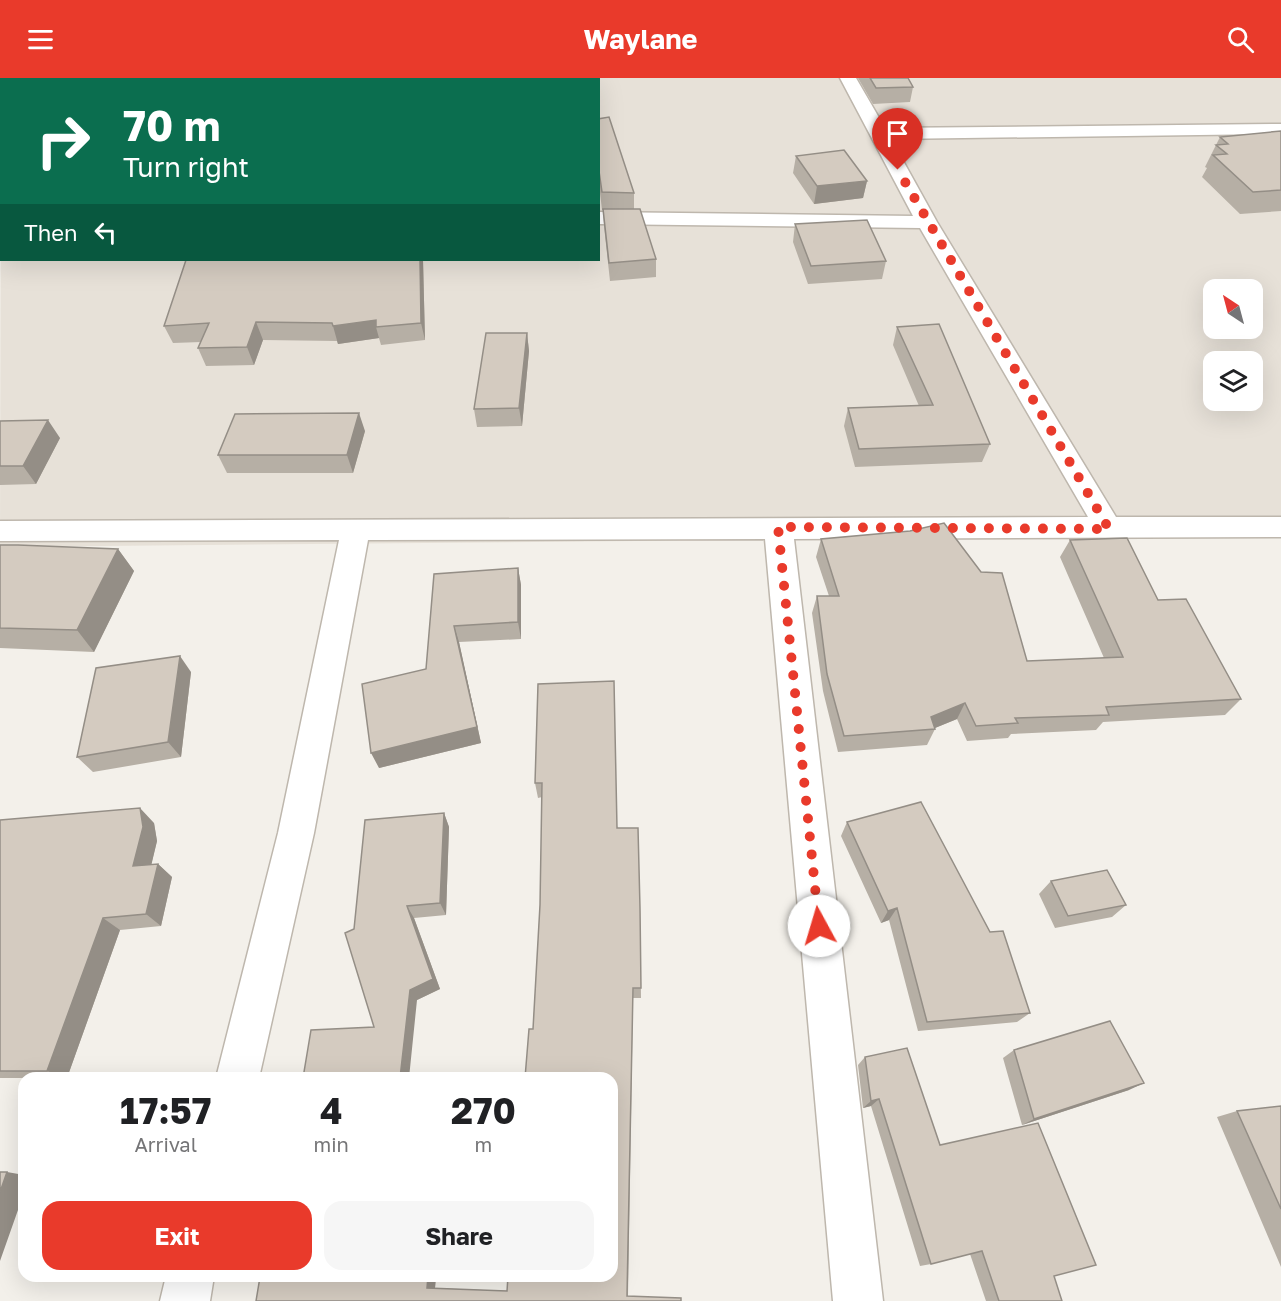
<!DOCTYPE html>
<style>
body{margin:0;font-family:"Golos Text",sans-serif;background:#f6f6f6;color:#202124;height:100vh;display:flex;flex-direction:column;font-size:22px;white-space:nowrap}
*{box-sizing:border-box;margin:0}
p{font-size:20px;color:#757577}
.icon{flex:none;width:33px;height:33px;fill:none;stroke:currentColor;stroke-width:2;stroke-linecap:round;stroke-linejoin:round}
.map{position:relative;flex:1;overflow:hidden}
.drawer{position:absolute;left:18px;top:994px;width:600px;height:210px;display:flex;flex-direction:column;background:#fff;border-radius:18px;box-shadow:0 6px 24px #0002}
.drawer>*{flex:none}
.hud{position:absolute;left:0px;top:0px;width:600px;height:183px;box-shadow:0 6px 24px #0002;background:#0b6e4f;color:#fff;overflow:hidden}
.needle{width:39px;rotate:324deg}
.buttons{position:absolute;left:1203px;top:201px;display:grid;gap:12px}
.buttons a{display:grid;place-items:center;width:60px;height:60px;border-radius:12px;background:#fff;box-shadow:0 6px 24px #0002;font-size:30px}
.pin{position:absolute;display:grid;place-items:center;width:51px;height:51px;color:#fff;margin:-62px -26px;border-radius:50% 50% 50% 0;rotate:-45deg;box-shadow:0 0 6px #0007}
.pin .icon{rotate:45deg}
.me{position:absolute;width:66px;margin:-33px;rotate:354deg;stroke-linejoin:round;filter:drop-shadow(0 0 4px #0008)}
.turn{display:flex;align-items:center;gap:21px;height:126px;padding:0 24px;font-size:27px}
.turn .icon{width:78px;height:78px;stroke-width:2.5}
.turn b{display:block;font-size:42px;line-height:51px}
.then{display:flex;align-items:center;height:57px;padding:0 24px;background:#0003;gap:12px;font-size:22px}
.eta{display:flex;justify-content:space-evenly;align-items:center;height:102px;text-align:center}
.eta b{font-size:36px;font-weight:700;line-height:42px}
.action{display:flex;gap:12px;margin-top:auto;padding:12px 24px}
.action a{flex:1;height:69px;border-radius:18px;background:#e93a2b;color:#fff;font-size:24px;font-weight:700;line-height:69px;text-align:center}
.action a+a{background:#f6f6f6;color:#202124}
header{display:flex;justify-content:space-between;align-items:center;height:78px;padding:0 24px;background:#e93a2b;color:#fff;font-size:27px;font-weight:700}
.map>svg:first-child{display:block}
.residential{fill:#e7e1d8;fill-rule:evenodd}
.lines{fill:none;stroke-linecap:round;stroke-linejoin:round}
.minor-casing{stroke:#beb7ad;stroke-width:3}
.minor{fill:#fff;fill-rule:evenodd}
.wall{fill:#b6afa5}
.shaded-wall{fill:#948e86}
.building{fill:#d4cbc0;stroke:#948e86;stroke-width:1.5}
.route{stroke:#e93a2b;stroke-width:10;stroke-dasharray:0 18}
</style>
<header><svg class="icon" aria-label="menu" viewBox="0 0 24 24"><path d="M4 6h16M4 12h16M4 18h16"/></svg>Waylane<svg class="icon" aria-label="search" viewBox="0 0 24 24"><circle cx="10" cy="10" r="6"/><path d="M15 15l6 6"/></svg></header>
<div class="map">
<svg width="1281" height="1223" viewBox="0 0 1281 1223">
<rect width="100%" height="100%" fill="#f3f0ea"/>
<path class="residential" d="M29,0H1281V457L0,469L1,33L2,182H598V2L28,1ZM1214,212H1252V250H1214ZM1214,284H1252V322H1214Z"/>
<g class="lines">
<defs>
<path id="minor" d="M50,0H66L49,2Z
M840,0H856L885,50L1281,46V56L891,61L937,144L1116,439H1281V459L794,461L883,1223H833L765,461L368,462L314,755L259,1000H216L278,755L339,462L0,463V443L1088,439L920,150L598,146V134L913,138Z
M0,55H2L0,67Z
M0,149H2V161H0Z
M166,1198H214L210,1223H160Z"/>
</defs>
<use href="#minor" class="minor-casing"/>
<use href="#minor" class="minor"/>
</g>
<path class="wall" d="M858,0H908L913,9L910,24L873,26Z
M598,41L634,115V131L656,181V199L610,203L604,148L603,132H602L598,97Z
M1281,53V133L1240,136L1202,99L1207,90L1205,89L1220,59Z
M796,78L867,103L863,120L814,126L793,95Z
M795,146L886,183L882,201L808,206L793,164Z
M186,182H423L425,262L381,267L379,260L338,266L337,263L263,262L254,287L206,288L198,270L201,264L173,265L164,248Z
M897,249L990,366L982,384L855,389L844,348L848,330L919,328L893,267Z
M527,255L529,273L522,348L477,349L474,331Z
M0,343L60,360L36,406L0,407Z
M365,353L353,395H227L218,377Z
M821,461L1027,583L1104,580L1060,479L1070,462L1158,522L1241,621L1225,637L1103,644L1096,652L1011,656L1008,660L967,663L957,641L935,650V651L927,667L838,674L823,613L812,535L817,518H829L816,479Z
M0,467L118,471L134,493L94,574L0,570Z
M518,490L521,507V561L459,564L481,665L379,690L426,591L434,496Z
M191,594L181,679L93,694L77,679Z
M538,606L618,750L640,830L641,920H633L628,1218L256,1223L260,1199L436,1198L435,1210L507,1213L533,951L540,827L542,719L538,720L535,705Z
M444,735L449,749L446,837L414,840L440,911L417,922L374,949L354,851Z
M0,742L154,745L157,763L151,787L158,786L172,799L161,848L120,852L67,1000H0Z
M847,744L1030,935L1017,944L918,953L889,842L881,845L841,758Z
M1051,803L1126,827L1112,839L1055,850L1039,816Z
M1014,972L1129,1012L1022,1047L1003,980Z
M865,979L1054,1198L1062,1223H986L970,1176L931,1186L920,1188L871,1028L863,1030L858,987Z
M1281,1028V1189L1217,1039L1237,1033Z"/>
<path class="shaded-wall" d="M225,0H239L238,2H224Z
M867,103L863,120L814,126L817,108Z
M420,182H423L425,262L421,245Z
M376,242V249L379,260L338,266L333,248Z
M256,244L263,262L254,287L247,269Z
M527,255L529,273L522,348L519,330Z
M359,335L365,353L353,395L347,377Z
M48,342L60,360L36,406L23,388Z
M118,471L134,493L94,574L77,552Z
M518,490L521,507V561L518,544Z
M454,548L459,564L481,665L379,690L371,675Z
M180,578L191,594L181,679L168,664Z
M965,625L957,641L930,652L931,639Z
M140,730L154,745L157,763L148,801L133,788Z
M444,735L449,749L446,837L440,825Z
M158,786L172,799L161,848L146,836Z
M407,828L414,840L440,911L417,922L409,1000H400Z
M897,830L889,842L881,845L888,833Z
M103,840L120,852L67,1000H66L47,993Z
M1144,1005L1129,1012L1022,1047L1034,1041Z
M879,1021L871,1028L863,1030L871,1023Z
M7,1094L24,1097V1115L0,1183V1114Z
M428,1198H436L435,1210H427Z"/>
<path class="building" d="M152,0H225L224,2H151Z
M870,0H908L913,9L876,10Z
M609,39L634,115L602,114L598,86V41Z
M1281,53V112L1253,114L1213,77L1227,76L1216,67L1228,66L1220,59Z
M844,72L867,103L817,108L796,78Z
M603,131H640L656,181L609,185Z
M867,142L886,183L811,188L795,146Z
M186,182H420L421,245L376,249V242L333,248L332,245L256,244L247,269L198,270L209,245L164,248Z
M939,246L990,366L859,371L848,330L933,327L897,249Z
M486,255H527L519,330L474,331Z
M359,335L347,377H218L235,336Z
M48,342L23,388H0V343Z
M944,445L981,494L1002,495L1027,583L1123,579L1070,462L1127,460L1158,522L1186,521L1241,621L1106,629L1109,637L1015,640L1018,645L976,648L965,625L931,639L935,651L844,658L827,596L817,518H839L821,461L910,453Z
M0,467H18L118,471L77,552L0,550Z
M518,490V544L454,548L477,649L371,675L362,606L426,591L434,496Z
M180,578L168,664L77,679L96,590Z
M614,603L617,750H638L640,830L641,910H633L627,1218L681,1220V1223H256L260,1199L428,1198L427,1210L507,1213L508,1198H612V1000H525L529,951H533L540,827L542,705H535L538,606Z
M921,724L990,854L1003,853L1030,935L927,944L897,830L888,833L847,744Z
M140,730L143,749L133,788L158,786L146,836L103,840L47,993H0V742Z
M444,735L440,825L407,828L433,901L410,912L400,1000H303L311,952L374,949L345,855L354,851L365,742Z
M1107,792L1126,827L1068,838L1051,803Z
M1110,943L1144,1005L1034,1041L1014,972Z
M907,970L940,1067L1038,1045L1096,1187L1054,1198L1062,1223H999L982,1173L931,1186L879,1021L871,1023L865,979Z
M1281,1028V1131L1237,1033Z
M0,1094H7L0,1114Z"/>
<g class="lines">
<path class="route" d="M819,848L778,449L1109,451L898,92"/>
</g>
</svg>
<div class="buttons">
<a><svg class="needle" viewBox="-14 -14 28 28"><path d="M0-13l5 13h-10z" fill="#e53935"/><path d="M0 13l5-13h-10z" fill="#757577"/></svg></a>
<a><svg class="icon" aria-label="layers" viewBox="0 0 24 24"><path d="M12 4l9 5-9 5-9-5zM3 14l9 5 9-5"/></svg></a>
</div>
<div class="pin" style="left:898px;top:92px;background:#d93025"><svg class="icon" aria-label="arrive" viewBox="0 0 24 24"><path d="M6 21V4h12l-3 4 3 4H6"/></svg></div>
<svg class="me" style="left:819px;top:848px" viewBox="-20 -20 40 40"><circle r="19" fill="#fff"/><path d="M0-13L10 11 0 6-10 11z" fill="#e93a2b"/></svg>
<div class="hud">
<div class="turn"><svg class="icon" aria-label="right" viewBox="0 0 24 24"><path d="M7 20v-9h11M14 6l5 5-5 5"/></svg><div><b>70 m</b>Turn right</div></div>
<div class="then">Then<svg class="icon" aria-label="left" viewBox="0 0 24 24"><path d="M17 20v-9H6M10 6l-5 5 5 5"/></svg></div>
</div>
<section class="drawer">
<div class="eta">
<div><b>17:57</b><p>Arrival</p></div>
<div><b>4</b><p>min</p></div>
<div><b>270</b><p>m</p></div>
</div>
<div class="action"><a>Exit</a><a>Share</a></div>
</section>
</div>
